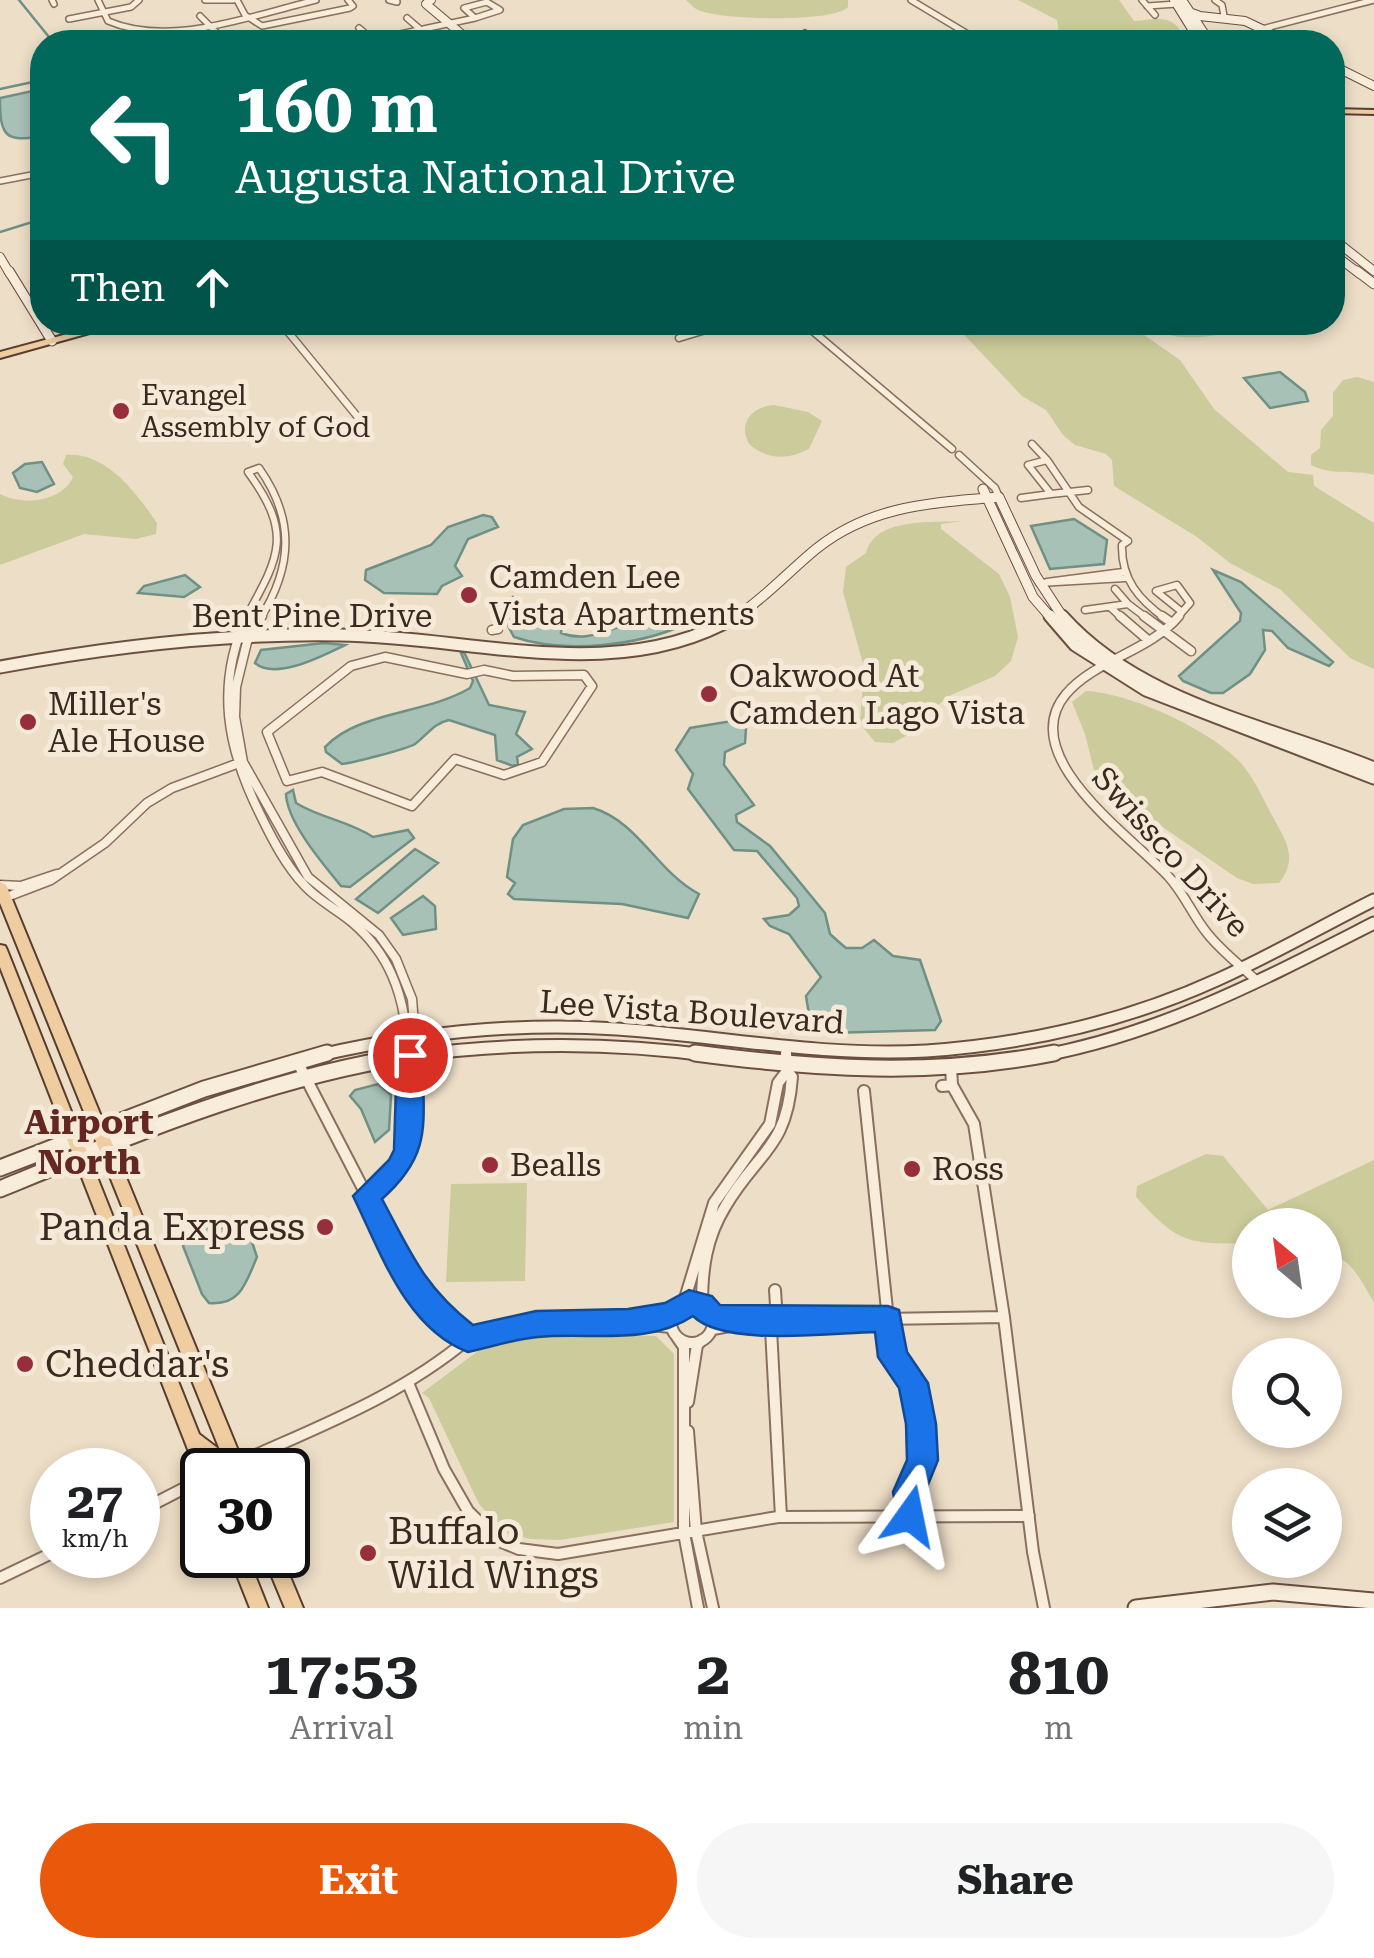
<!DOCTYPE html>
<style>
body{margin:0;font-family:"Roboto Serif",serif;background:#f6f6f6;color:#202124;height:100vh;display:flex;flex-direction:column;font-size:38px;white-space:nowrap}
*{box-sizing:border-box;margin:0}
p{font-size:32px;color:#757577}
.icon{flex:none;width:55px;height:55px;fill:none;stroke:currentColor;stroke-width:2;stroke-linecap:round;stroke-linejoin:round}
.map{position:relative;height:1608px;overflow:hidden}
.side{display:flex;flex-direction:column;background:#fff;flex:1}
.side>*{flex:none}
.banner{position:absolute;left:30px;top:30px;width:1315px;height:305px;border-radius:40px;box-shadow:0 5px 15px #0003;background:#00695c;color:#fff;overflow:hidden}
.needle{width:65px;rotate:331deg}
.fabs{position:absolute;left:1232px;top:1208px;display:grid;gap:20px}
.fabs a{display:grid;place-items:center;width:110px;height:110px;border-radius:50%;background:#fff;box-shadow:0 5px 15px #0003;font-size:50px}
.speed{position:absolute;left:30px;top:1448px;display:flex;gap:20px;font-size:50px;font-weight:700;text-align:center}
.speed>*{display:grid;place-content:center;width:130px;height:130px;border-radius:50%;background:#fff;box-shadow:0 5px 15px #0003;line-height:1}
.speed small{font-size:25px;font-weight:400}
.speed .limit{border:5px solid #111;border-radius:15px;background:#fff;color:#111}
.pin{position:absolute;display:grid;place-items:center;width:85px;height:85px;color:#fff;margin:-42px;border:5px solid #fff;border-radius:50%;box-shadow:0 2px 10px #0007}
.me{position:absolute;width:110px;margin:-55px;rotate:12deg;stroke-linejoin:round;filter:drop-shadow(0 0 8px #0008)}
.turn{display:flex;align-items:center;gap:35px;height:210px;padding:0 40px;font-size:45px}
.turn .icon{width:130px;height:130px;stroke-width:2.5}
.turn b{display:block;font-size:70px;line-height:85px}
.then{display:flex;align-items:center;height:95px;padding:0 40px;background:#0003;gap:20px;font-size:38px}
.eta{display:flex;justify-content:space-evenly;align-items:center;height:170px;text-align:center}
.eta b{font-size:60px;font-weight:700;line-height:70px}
.action{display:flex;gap:20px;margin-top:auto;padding:20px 40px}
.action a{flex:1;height:115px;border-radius:60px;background:#ea580c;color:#fff;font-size:40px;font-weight:700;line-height:115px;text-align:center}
.action a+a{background:#f6f6f6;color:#202124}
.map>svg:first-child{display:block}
.green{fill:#cbcb9b}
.water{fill:#a8c1b7;stroke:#6f9084;stroke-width:2.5}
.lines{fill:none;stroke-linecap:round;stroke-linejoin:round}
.stream{stroke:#6f9084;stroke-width:2.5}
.street-far3-casing{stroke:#896f5d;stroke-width:8}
.street-far2-casing{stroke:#896f5d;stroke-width:9}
.street-far1-casing{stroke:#896f5d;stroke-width:11}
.street-casing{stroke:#896f5d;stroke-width:14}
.secondary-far3-casing{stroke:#6b5040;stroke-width:10}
.secondary-far2-casing{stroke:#6b5040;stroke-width:11}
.secondary-far1-casing{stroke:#6b5040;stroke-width:15}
.secondary-casing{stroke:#6b5040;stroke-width:19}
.primary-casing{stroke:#573e31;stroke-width:4}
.street-far3{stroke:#f8ecdb;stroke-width:5}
.street-far2{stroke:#f8ecdb;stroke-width:6}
.street-far1{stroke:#f8ecdb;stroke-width:8}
.street{stroke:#f8ecdb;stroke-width:10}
.secondary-far3{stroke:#f8ecdb;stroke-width:8}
.secondary-far2{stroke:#f8ecdb;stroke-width:9}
.secondary-far1{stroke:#f8ecdb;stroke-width:11}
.secondary{stroke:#f8ecdb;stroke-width:15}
.primary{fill:#efcda1;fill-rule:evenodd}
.route{fill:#1a73e8;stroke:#114b97;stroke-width:2.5}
.poi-dot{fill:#962f3b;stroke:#f5e9d7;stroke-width:4}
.labels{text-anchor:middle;stroke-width:10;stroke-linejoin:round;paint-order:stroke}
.far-poi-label{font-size:28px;fill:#392920;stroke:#f5e9d7;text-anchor:start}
.poi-label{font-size:32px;fill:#392920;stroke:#f5e9d7;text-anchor:start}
.street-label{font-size:32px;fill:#392920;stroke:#f5e9d7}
.neighbourhood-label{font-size:35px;font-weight:bold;fill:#652721;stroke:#f5e9d7}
.near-poi-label{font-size:38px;fill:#392920;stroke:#f5e9d7;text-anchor:start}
</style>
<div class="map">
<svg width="1374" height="1608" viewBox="0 0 1374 1608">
<rect width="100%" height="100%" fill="#eddec7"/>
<path class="green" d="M686,0H848V7C833,23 719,20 698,10C695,9 688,2 686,0Z
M1018,0H1119L1134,21C1154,20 1172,13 1182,34L1172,42H1081L1059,32L1057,20Z
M953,323H1127L1180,360L1214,409L1288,472L1313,475L1314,486L1374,523V669L1350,658L1281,590L1230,563L1197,537L1114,486L1112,460L1106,454L1075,445L1063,435L1046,410L1022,396Z
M1150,323H1250C1227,337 1169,347 1150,323Z
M1357,377L1374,382V475C1353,469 1331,476 1311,465V455L1320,448L1321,430L1333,416V393L1343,380Z
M774,405L808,412L822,421L809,449C788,460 767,460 749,444C738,423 751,407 774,405Z
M66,455C107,452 136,493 157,523L156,534L136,539L84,534L0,565V494C23,506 62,502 73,477L63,464Z
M963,521L941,524V529L999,574L1010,597L1018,637L1011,661L995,676L951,695L934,708L917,730L893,743L875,742L860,724L864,667L843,592L846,567L866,553C876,517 930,523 963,521Z
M1086,691C1130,693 1208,729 1239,761C1254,777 1264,801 1275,821C1288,844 1297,860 1279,883L1253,884L1237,878L1097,782L1085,734L1072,702Z
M1206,1154L1223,1156L1268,1210L1374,1160V1302C1361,1282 1352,1256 1325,1254V1225H1250V1244C1187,1243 1180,1245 1136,1197L1137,1186Z
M527,1183L525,1281L446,1282L451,1184Z
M564,1334L656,1336L674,1354V1522L560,1540L530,1539L507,1533L479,1504L429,1398L422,1393L478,1351L509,1339Z"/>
<path class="water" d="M42,89V136C4,143 0,135 0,98Z
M1280,372L1305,392L1308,401L1270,408L1244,378Z
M42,462L54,484L37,492L20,488L13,473L25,464Z
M483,515L492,517L498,527L468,539L455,566L462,576L442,586L437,594L384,593L365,580L366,570L431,545L448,527Z
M1074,519L1107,540L1104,564L1050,569L1031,526Z
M1213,570L1241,582L1333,662L1329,666L1288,648L1272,631L1263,630L1265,650L1250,674L1223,693H1211L1183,681L1179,676L1240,621L1241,613Z
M185,575L200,587L184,597L138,593L144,586Z
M513,597L531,618L562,624L561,633C582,641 598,634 619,627L628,610L638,606L686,624C638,646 564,654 514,637L499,609Z
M324,643L345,645C324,655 276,681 255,663L261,650Z
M464,652L489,705L525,712L516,734L532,749L517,757L518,764L513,766L497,760L495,735L449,720C434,723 427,735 415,744C407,749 352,763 342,764L326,752L325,747C359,711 427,714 470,688L473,681L461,653Z
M732,721L746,728L745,743L725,752L724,765L754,805L736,815L737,822L770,846L825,913L830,934L840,943L846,948H862L874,940L893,956L920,960L941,1021L935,1030L828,1033L810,1021L806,996L821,977L789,934L770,926L764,919L789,915L799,906L797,898L757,851L734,850L688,789L693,774L676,750L690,728Z
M293,790L296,803C320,818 349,821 373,837L408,830L414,838L350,887L341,886C323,864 287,822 286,794Z
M593,808C639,822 657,872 699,894L688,918L622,904L514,899L508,894L515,883L507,877L513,839L523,825L564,809Z
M415,849L438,863L378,913L356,899Z
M423,896L435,906L436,929L403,935L391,918Z
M378,1084L391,1095L389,1130L375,1142L361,1109L350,1096L355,1090Z
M215,1225L251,1239L257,1257C246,1282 241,1306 209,1303L202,1294L183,1246L188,1235Z"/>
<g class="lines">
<path class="stream" d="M19,0L53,42
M0,89L42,80
M0,232L42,219"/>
<defs>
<path id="street-far3" d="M52,0L54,4
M98,0L108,21C171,48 253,15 316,0
M205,0H233
M237,0L245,15L262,26L350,8L353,6L348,0
M389,0L397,2
M911,0L981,42
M1142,0L1155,15
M1215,0L1222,5L1224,16
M487,2L500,10L475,18L464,8Z
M1147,6L1177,4
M200,16L218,34
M407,18L421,30
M69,19L131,7L139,0
M359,28L373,40
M1262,29L1374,0
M805,33L818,42
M310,38L315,42
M363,42L475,18
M722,42L739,39L747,42
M41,153L42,163
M0,181L42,173
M42,236L35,241L42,255"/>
<path id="street-far2" d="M280,322L361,421
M802,322L952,449
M679,338L732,322
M1032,444L1047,460
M959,455L995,488L999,497
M1051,494L1088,490
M1021,498L1051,494L1028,465L1047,460L1079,507L1128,541L1122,545C1121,579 1139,600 1166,619
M1047,582L1123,572
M1039,583L1125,578
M1177,585L1190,603L1182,612L1156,591Z
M1115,589L1128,604
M1110,607L1123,619
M1085,610L1128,604L1148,619
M245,619C279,557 294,535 248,472L259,468C295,519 293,566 260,619
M1177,619L1182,612"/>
<path id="street-far1" d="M247,616C215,685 227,748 260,814C272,839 286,866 305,886C319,901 338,910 353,923C389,954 403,993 407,1038
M262,616L247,642L236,687L235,717L243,762L308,877L379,935L396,959L412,999L415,1036
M1120,616L1148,640
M1144,616L1191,651
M1162,616L1172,623
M1179,616C1149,652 1096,659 1066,694C1014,756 1131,836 1168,876C1184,893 1193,916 1207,933C1221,951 1241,966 1257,981
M492,630L498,629
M385,657L467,674L484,670L513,676L584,675L592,686L542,762L504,775L455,759L412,806L322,772L287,781L267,732L351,666Z
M0,885L21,886L57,874
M4,898L51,880L105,843L147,803L172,788L239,763
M786,1047V1056"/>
<path id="street" d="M297,1061L415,1289L432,1310L468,1339
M952,1085L974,1124L1004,1317
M942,1086L952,1085L951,1066
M864,1091L892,1357L913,1383L921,1424L923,1460L909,1492L910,1517
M367,1196C417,1155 412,1115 410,1055
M775,1290L777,1321L771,1329L781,1517
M671 1322a21 21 0 1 1 42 0a21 21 0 1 1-42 0Z
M683,1305L714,1203L770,1124L778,1083L787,1071
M702,1305C702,1269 706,1238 725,1207C757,1152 787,1149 792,1077L787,1071L786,1053
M713,1317L756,1321L1004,1317L1033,1552L1044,1608
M633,1323L670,1327
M713,1329L751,1322
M677,1337L684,1347V1533L698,1608
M468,1339L537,1324L628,1322L671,1315
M408,1383L444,1469L468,1511L497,1540L519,1549L558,1554L778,1517L1029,1516
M688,1402L697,1345L702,1340
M688,1431L696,1531L713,1608
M236,1464C317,1427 399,1397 468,1339
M138,1512L202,1479
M0,1578L52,1553"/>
<path id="secondary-far3" d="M431,0L426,4L471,42
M1174,0L1200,42
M1182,0L1210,42
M1181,9L1200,16L1245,21L1289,42
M1332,65L1374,86
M1332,238L1374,271
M1332,253L1360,274
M0,257L10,274"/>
<path id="secondary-far2" d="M9,271L52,341
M1357,271L1374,284
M983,489L1033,597L1052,619
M733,619C764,599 788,572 816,549C871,505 932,503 999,497L1036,576L1064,619"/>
<path id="secondary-far1" d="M1050,616L1075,645L1146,690L1374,778
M1062,616C1140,704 1269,725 1374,768
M0,667C113,646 226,633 340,635C470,636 618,687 737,616
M316,1056C415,1033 515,1022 617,1029C720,1036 822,1057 926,1051C1027,1044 1127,1021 1219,979C1272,955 1322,926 1374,900
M409,1056C510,1042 613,1042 714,1056
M1040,1056C1161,1034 1266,978 1374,923"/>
<path id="secondary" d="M695,1053C816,1069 933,1077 1054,1053
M0,1168L204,1089L327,1053
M0,1189C139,1132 278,1073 428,1053
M1136,1608L1273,1592L1374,1601"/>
<path id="primary" d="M1332,109L1374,110V114L1332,113Z
M112,322H129L0,358V352Z
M0,882L5,884L7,887L246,1470H228L211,1463L214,1470H202V1477L199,1476L196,1470L0,967V945L5,946L7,950L199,1434L220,1450L0,903Z
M229,1555H247L268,1608H250Z
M263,1555H281L303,1608H285Z"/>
</defs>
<use href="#street-far3" class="street-far3-casing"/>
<use href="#street-far2" class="street-far2-casing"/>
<use href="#street-far1" class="street-far1-casing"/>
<use href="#street" class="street-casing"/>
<use href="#secondary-far3" class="secondary-far3-casing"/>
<use href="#secondary-far2" class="secondary-far2-casing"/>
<use href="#secondary-far1" class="secondary-far1-casing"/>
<use href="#secondary" class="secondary-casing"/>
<use href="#primary" class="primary-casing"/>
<use href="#street-far3" class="street-far3"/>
<use href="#street-far2" class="street-far2"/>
<use href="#street-far1" class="street-far1"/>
<use href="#street" class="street"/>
<use href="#secondary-far3" class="secondary-far3"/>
<use href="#secondary-far2" class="secondary-far2"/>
<use href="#secondary-far1" class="secondary-far1"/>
<use href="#secondary" class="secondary"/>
<use href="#primary" class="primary"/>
</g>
<path class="route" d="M410,1045L419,1048L423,1055C422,1121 435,1152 382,1199C411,1253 424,1287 473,1325L536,1311L628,1309L665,1303L689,1290L712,1296L720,1305L888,1306L899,1310L907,1352L928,1383L936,1424L938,1460L925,1492L926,1516L921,1527L910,1532L899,1527L893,1492L907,1460L906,1424L899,1388L878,1357L875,1332C830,1333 724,1347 693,1316C648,1346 589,1332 538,1337C515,1339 491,1347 468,1352C406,1329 380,1251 353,1196L389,1160L394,1150L397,1055L401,1048Z"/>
<g class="poi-dot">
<circle cx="121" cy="411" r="10"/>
<circle cx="469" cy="595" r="10"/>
<circle cx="709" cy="694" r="10"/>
<circle cx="28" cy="722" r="10"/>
<circle cx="490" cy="1165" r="10"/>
<circle cx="912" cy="1169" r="10"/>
<circle cx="325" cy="1227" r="10"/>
<circle cx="25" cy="1364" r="10"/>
<circle cx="368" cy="1553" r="10"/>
</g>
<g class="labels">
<g class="far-poi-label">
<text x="141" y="405">Evangel<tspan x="141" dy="32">Assembly of God</tspan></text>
</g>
<g class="poi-label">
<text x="489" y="588">Camden Lee<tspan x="489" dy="37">Vista Apartments</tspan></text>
<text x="729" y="687">Oakwood At<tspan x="729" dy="37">Camden Lago Vista</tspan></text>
<text x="48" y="715">Miller's<tspan x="48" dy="37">Ale House</tspan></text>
<text x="510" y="1176">Bealls</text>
<text x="932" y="1180">Ross</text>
</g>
<g class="street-label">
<text x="312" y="627">Bent Pine Drive</text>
<text transform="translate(1171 852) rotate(48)" y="11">Swissco Drive</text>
<text transform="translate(692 1012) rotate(4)" y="11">Lee Vista Boulevard</text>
</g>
<g class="neighbourhood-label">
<text x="89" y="1134">Airport<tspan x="89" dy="40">North</tspan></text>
</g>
<g class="near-poi-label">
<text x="305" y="1240" text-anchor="end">Panda Express</text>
<text x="45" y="1377">Cheddar's</text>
<text x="388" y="1544">Buffalo<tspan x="388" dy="44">Wild Wings</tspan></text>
</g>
</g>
</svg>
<div class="fabs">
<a><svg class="needle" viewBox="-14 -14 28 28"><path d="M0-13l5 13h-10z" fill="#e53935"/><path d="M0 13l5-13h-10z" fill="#757577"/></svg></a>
<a><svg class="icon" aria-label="search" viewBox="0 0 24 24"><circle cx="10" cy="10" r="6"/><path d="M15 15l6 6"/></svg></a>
<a><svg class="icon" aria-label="layers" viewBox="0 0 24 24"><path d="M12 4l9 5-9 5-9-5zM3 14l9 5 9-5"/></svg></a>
</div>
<div class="speed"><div>27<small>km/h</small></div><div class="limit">30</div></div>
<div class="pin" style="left:410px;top:1055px;background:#d93025"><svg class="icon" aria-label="arrive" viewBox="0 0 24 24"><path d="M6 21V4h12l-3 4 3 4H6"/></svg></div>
<svg class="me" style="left:910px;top:1516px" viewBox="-20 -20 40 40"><path d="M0-17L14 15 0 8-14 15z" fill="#1a73e8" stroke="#fff" stroke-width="4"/></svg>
<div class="banner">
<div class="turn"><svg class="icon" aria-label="left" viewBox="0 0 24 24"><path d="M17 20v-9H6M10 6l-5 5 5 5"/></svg><div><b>160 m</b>Augusta National Drive</div></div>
<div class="then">Then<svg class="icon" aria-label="ahead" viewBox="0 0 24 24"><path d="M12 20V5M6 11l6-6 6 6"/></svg></div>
</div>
</div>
<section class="side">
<div class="eta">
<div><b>17:53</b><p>Arrival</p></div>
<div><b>2</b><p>min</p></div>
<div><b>810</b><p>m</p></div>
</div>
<div class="action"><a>Exit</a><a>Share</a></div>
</section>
